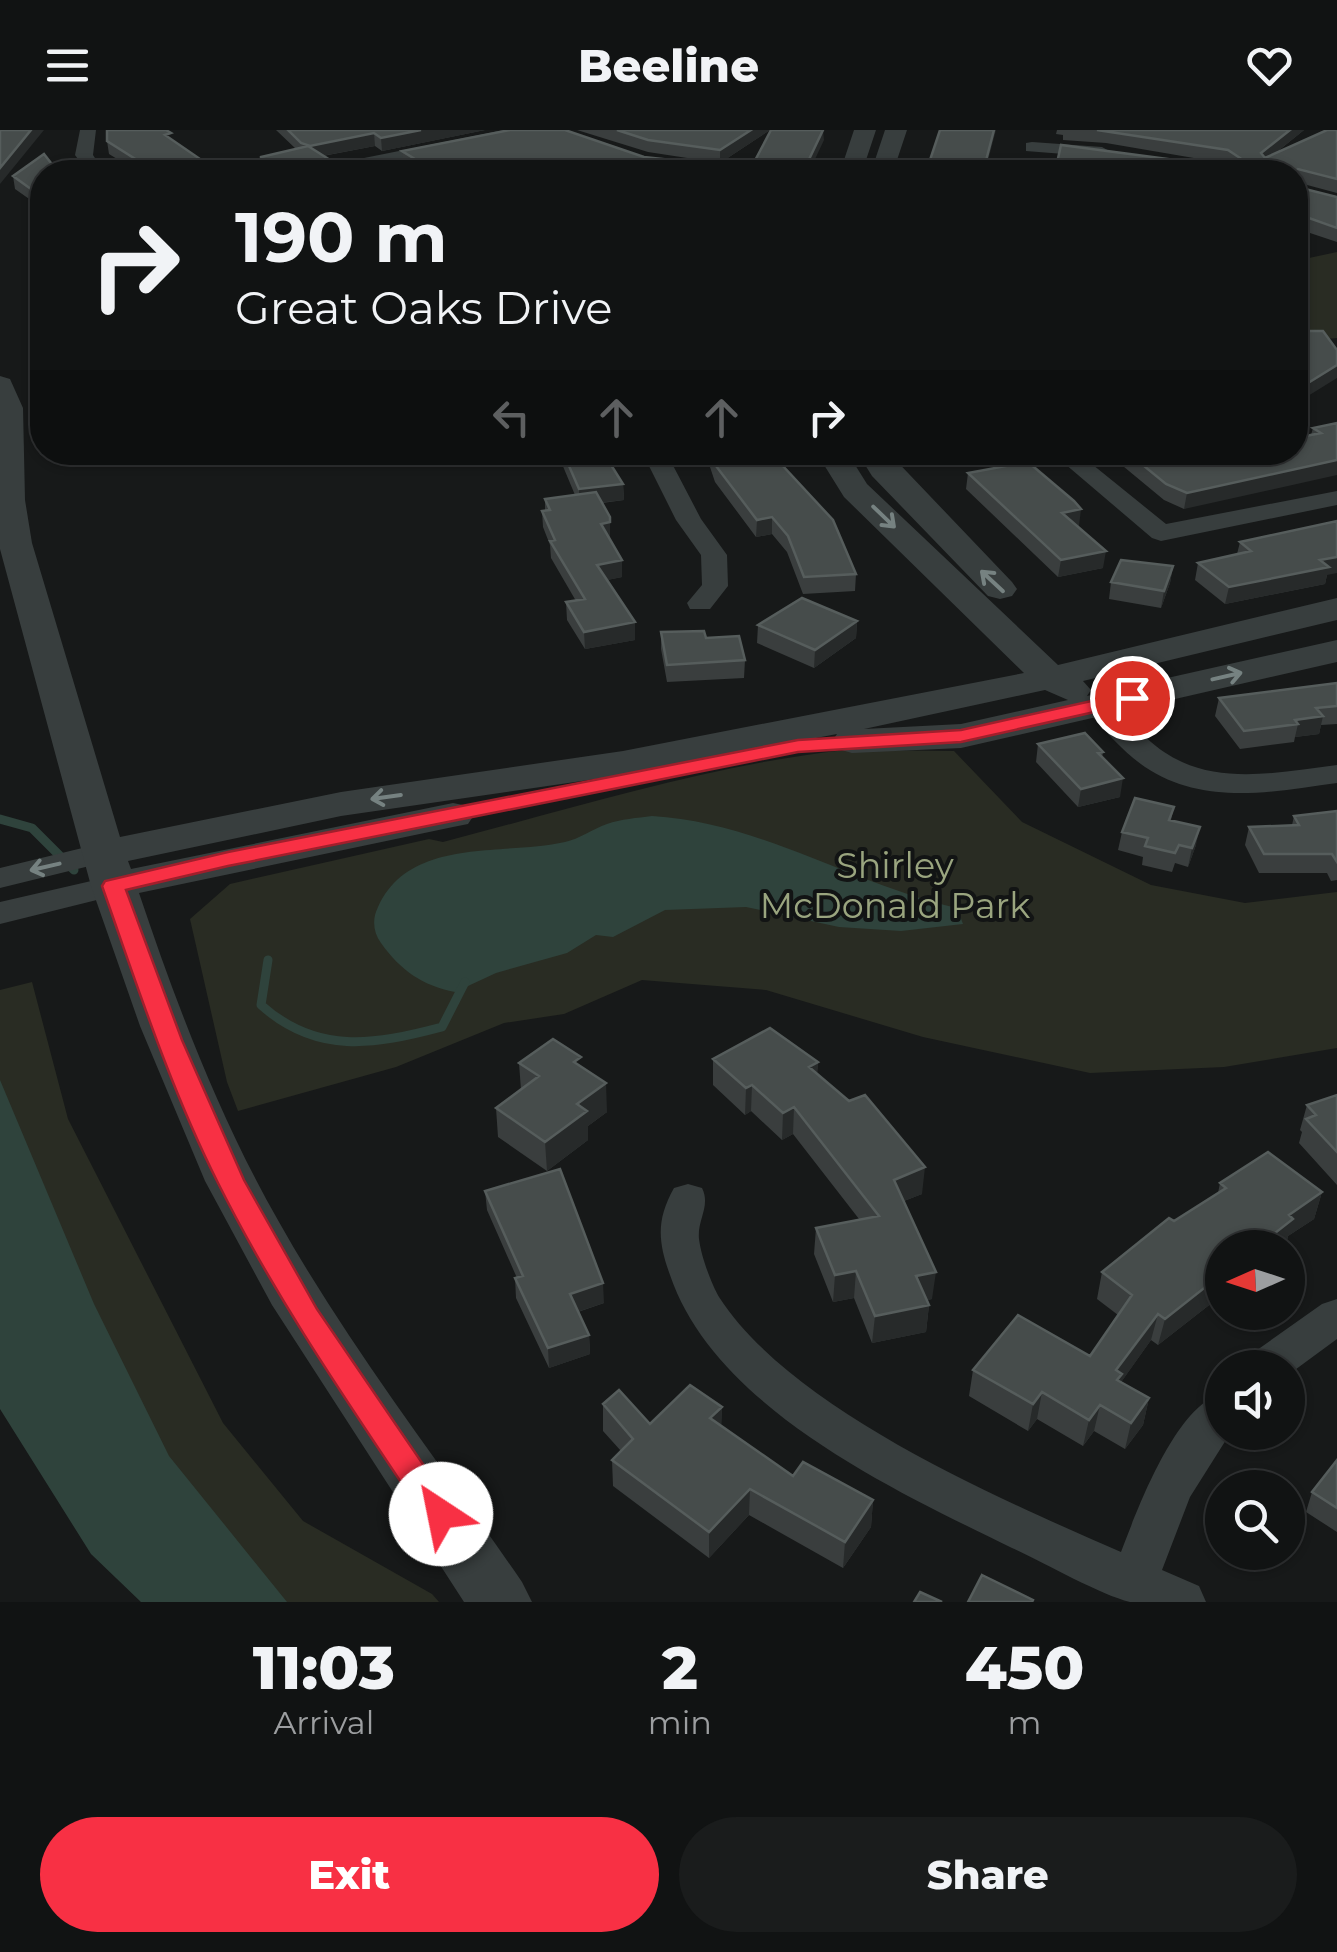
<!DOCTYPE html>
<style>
body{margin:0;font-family:Montserrat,sans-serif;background:#1a1c1c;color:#f1f3f6;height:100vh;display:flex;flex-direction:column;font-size:38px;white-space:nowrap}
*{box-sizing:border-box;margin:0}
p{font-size:32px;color:#9c9ea0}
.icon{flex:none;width:55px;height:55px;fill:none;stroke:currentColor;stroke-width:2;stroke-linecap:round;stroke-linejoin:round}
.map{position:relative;height:1472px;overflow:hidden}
.side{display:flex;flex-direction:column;background:#111313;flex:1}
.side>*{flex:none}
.guide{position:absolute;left:30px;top:30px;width:1278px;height:305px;border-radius:40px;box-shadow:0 2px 8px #0004,0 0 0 2px #303233;background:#111313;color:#f1f3f6;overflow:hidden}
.needle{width:65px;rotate:267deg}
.fabs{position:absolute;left:1205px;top:1100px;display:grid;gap:20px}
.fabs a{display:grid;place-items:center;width:100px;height:100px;border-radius:50%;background:#111313;box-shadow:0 2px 8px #0004,0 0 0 2px #303233;font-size:50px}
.pin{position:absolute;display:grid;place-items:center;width:85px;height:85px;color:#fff;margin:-42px;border:5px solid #fff;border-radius:50%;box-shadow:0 2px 10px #0007}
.me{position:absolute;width:110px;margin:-55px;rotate:326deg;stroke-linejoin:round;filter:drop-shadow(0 0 8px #0008)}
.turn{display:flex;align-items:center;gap:35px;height:210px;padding:0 40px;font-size:45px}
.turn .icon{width:130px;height:130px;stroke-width:2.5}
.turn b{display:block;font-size:70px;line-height:85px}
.lanes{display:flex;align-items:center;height:95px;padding:0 40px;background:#0003;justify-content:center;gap:50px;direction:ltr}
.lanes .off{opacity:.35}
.eta{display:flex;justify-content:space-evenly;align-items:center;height:170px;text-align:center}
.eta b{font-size:60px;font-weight:800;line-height:70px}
.action{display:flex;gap:20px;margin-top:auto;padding:20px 40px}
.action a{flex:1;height:115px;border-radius:60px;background:#f83044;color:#fff;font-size:40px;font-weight:800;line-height:115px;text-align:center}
.action a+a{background:#1a1c1c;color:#f1f3f6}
header{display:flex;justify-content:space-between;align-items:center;height:130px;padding:0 40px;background:#111313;font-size:45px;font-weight:800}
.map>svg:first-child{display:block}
.green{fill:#292c23}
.water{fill:#2f433c}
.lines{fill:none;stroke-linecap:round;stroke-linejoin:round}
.stream{stroke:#2f433c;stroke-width:9}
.minor{fill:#383e3e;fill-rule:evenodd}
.tertiary{fill:#383e3e;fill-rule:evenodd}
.wall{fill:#3a3e3e}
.shaded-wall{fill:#272a2a}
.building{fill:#464c4b;stroke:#565d5c;stroke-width:2.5}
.oneway{stroke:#768281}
.route{fill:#f83044;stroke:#a11f2c;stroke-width:2.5}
.labels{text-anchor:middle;stroke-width:8;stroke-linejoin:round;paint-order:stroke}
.park-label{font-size:35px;fill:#9aa57f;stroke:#121414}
</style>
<header><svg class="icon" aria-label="menu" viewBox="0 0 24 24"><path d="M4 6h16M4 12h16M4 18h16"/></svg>Beeline<svg class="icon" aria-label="heart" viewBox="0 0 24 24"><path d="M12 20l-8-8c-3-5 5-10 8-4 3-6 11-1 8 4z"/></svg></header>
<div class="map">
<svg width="1337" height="1472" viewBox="0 0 1337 1472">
<rect width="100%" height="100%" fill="#171919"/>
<path class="green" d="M1337,122V208L1295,212V131Z
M845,620L954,621L1022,692L1151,755L1245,773L1337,762V918L1224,937L1090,943L923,907L766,860L642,850L564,884L504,893L396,937L238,981L227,952L190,789L230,754L429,709L443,712C574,678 709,635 845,620Z
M32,852L68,989L223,1293L303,1391L432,1464L439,1472H141L0,1278V860Z"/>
<path class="water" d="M652,686C760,692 854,755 957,778L963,794L901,801L839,797L746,777L665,780L613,807L596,805L567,823L496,843L455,862C423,856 400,840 381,813C373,802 372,789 378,777C410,706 504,726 565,712C579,709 593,699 607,694C621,689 637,688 652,686Z
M0,950L94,1174L169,1326L287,1472H141L91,1424L0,1279Z"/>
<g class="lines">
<path class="stream" d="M0,689L32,698L74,740
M268,830L261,875C317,925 374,915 442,897L465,852"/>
<path class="minor" d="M80,0H96L93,25L104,42H87L75,25Z
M504,0H537L529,5L379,35L385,42H366L355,33L364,28Z
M1032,12L1102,17L1111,22L1102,27L1026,21V13Z
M660,28L720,37L729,42H688L654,37L651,33Z
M642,322H666L701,389L727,425L728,456L710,479H690L687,473L702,455L701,425L676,390Z
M1051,322H1077L1166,394L1337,361V375L1161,411L1152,408Z
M1098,567C1119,572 1135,598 1151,612C1205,659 1272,643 1337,635V653C1272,662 1203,676 1145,637C1123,622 1106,601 1088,582L1083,576L1088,570Z
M103,713L114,716L119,723L114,730L0,758V738Z
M113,746L125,749L129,756L125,763L0,794V772Z
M688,1054L702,1058C711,1076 697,1090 699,1109C701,1126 711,1153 719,1167C792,1280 1000,1369 1121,1422C1138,1378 1175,1277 1222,1263V1302H1231L1190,1367L1162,1440L1199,1456L1206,1472C1183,1472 1153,1472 1130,1472C1100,1465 1043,1432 1012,1418C894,1360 715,1278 670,1145C658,1112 656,1090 674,1058Z
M1337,1169V1209L1288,1245V1238H1244L1250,1225L1322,1174Z"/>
<path class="tertiary" d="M854,0H876L862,42H840Z
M885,0H907L893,42H871Z
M0,246L10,249L23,278L25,370L32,413L120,707L341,662L623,621L1024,543L844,367L816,322H847L867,354L1058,535L1337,468V490L1083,551L1091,560L1087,566L1337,510V532L961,618L852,623L838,619L832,611L837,604L623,645L341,686L128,731L131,739L453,673L468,676L474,685L468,694L453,697L139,763C177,876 220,989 279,1092C350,1218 440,1333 522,1452L532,1472H464L272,1175L205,1051L140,896L91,756L0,419ZM1045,560L1068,570L961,594L864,599Z
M857,322H888L1012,452L1017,459L1012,466L1000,469L988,466L872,346Z"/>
</g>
<path class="wall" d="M276,0H485L382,21L375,16L323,26L296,19Z
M577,0H770L720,33L648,22Z
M1057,0H1304L1273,25L1337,0V63L1296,52L1297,57L1337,67V112L1295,98V42L1198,33H1223L1106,13L1063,10V5L1056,4Z
M172,10L213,38L244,42H138L109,24L107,11Z
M402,21L644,27L701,42H417L403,34Z
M42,42V78L15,59L13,46Z
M1337,293L1184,379L1164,370L1106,322H1200L1204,326L1311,305L1313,298Z
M557,322H603L623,354L624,370L602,373L610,409L622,430V447L607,450L635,510L585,519L567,490L566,472L576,471L551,428L550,415L543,397L542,381L545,380V369L575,365Z
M705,322H775L856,444L855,461L803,464L787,422L772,404L756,407L715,352Z
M968,343L1079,396H1077L1103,438L1058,447L966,359Z
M1240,412L1327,445L1325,454L1225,474L1195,450L1198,433L1237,424Z
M1173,436L1170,453L1161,478L1109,469L1111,452Z
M857,491L856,508L814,538L757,513L758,495Z
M661,502L706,508L745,530L744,548L667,552L661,519Z
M1337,553V594L1321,595L1319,604L1295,607L1294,612L1240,619L1215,586L1219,568Z
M1038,614L1103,622L1102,628L1120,667L1078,677L1036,632Z
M1174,677L1171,690L1196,715L1188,737L1175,733L1172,742L1142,735L1143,727L1118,720L1122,702Z
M1337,681V750L1331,751L1327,743H1259L1245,715L1249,697L1292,695L1294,686Z
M713,929L818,932L817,944L922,1064L904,1071L932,1169L927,1170L929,1175L926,1202L872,1213L854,1168L833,1172L814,1124L816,1098L859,1089L793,1004L782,1010L751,981L745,985L713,955Z
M519,933L581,936L607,982L588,996V1010L547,1041L498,1007L496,978L521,960Z
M1337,965V1055L1299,1013L1302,1002L1300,1000L1307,975Z
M1220,1053L1322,1062L1314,1089L1288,1106L1286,1115L1158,1215L1151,1210L1121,1252L1149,1268L1143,1295L1125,1319L1094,1301L1083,1316L1037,1289L1028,1301L969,1266L973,1240L1090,1226L1118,1185L1097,1169L1102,1142L1174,1091L1218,1063Z
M485,1061L604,1173L578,1182L589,1205L590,1224L549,1238L516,1168L515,1148H517L487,1080Z
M603,1274L650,1294L722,1277L721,1296L793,1346L873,1370L871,1397L843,1438L749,1385L709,1428L613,1356L612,1330L621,1321L603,1301Z
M1337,1330V1402L1306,1382L1312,1362Z"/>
<path class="shaded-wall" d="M31,0H44L0,54V38Z
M421,0H485L382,21L381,8Z
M751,0H770L720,33V20Z
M823,0L824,10L809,42H803Z
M994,0H996L985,42H983Z
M1290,0H1304L1259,36L1261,23Z
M374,3L375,16L311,28L310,16Z
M701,33V42H687Z
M1337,235V248L1295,274V261Z
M1337,330V345L1184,379L1187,363Z
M623,354L624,370L579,375V359Z
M1081,379L1079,396L1060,400L1062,383Z
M772,387V404L756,407L757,390Z
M610,392V409L601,394Z
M1106,421L1103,438L1058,447L1061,430Z
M1337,427V443L1327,445L1325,454L1225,474L1229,457L1320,430Z
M622,430V447L598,452L597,435Z
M1173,436L1170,453L1161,478L1164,461Z
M857,491L856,508L814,538L815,520Z
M635,492V510L585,519L584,502Z
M1323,586L1319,604L1295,607L1298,594L1295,590Z
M1123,648L1120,667L1078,677L1081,659Z
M1200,697L1196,715L1188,737L1192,718Z
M818,932L816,958L809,937Z
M606,953L607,982L588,996V1010L547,1041L545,1012L577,974Z
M752,955L751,981L745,985L746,958Z
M794,977L793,1004L782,1010L783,983Z
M925,1037L922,1064L891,1076L894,1050Z
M1322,1062L1314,1089L1288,1106L1286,1115L1282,1118H1256L1289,1085Z
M856,1141L854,1168L833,1172L835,1145Z
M936,1142L932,1169L913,1173L916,1146Z
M1222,1144V1165L1158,1215L1165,1189Z
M603,1153L604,1173L571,1184L570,1164Z
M929,1175L926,1202L872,1213L875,1186Z
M1158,1184L1151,1210L1115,1261L1116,1240Z
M589,1205L590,1224L549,1238L548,1218Z
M1042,1262L1037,1289L1028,1301L1033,1274Z
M1149,1268L1143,1295L1125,1319L1131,1293Z
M1100,1275L1094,1301L1083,1316L1089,1290Z
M722,1277L721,1303L710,1288Z
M750,1359L749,1385L709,1428V1402Z
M873,1370L871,1397L843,1438L845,1412Z"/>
<path class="building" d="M0,0H31L0,38Z
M107,0H166L171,3L165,5L213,38L229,34L244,42H156L107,11Z
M288,0H421L381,8L374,3L310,16L301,13Z
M510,0H565L644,27L701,33L687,42H436L402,21Z
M617,0H751L720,20L648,10Z
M771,0H823L803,42H749Z
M940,0H994L983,42H926Z
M1097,0H1290L1261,23L1265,28L1327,0H1337V49L1298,39L1294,42H1055L1061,15L1198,33H1236L1240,28L1228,20Z
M308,16L349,42H261V27Z
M44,24L58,42H42V67L13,46Z
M1295,49L1297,57L1337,67V98L1295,83Z
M1295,201H1323L1337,220V235L1295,261Z
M1337,293V330L1187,363L1166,354L1127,322H1200L1204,326L1220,322H1295V308L1321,303L1313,298Z
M563,322H603L623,354L579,359Z
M711,322H775L783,336L833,390L856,444L804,447L788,406L772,387L757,390L716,336Z
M1028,332L1074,371L1081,379L1062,383L1106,421L1061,430L968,343Z
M596,362L610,387V392L601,394L622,430L597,435L635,492L584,502L566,472L585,469L550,411L555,410L542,381L550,380L545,369Z
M1337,391V427L1320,430L1329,437L1229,457L1198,433L1251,421L1240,412Z
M1121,430L1173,436L1164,461L1111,452Z
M802,468L857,491L815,520L758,495Z
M704,501L706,508L739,506L745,530L667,535L661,502Z
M1337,553V576L1316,578L1323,586L1295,590L1298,594L1244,601L1219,568Z
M1085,603L1103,622L1098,623L1123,648L1081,659L1038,614Z
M1135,668L1174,677L1169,690L1200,697L1192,718L1179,715L1175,723L1145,716L1148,708L1122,702Z
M1337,681V732L1332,724H1264L1249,697L1299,695L1294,686Z
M770,898L818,932L809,937L849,971L865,965L925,1037L894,1050L936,1142L916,1146L929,1175L875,1186L856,1141L835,1145L816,1098L879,1086L794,977L783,983L752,955L746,958L713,929Z
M553,909L581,927L574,932L606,953L577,974L587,981L545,1012L496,978L539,946L519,933Z
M1337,965V1022L1306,989L1316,985L1307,975Z
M1268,1022L1322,1062L1289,1085L1293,1089L1256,1118H1222V1144L1165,1189L1158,1184L1116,1240L1122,1244L1117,1250L1149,1268L1131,1293L1100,1275L1089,1290L1042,1262L1033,1274L973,1240L1018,1185L1090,1226L1132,1165L1102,1142L1169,1088L1174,1091L1226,1058L1220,1053Z
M560,1039L603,1153L570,1164L589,1205L548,1218L515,1148L523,1146L485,1061Z
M690,1255L722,1277L710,1288L793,1346L803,1332L873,1370L845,1412L750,1359L709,1402L612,1330L633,1309L603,1274L619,1260L650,1294Z
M1337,1330V1378L1312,1362Z
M982,1445L1033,1470L1032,1472H968Z
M920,1462L942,1472H914Z"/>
<defs><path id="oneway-shaft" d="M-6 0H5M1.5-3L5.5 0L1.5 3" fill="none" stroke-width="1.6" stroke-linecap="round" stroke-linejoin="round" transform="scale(2.5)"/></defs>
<g class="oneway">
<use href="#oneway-shaft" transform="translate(884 387) rotate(44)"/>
<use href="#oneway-shaft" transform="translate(992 451) rotate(-137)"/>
<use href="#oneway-shaft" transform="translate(1227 546) rotate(-13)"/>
<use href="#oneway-shaft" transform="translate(386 667) rotate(172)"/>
<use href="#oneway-shaft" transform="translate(45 737) rotate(167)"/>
</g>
<path class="route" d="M1132,562L1139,564V572L961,612L798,622L228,736L126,760L182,910L244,1050L317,1179L457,1384L452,1394L441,1398L429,1394C355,1283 278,1173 218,1053C170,958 137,855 102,756L105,751L228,722L798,610L961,600Z"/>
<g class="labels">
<g class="park-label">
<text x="895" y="748">Shirley<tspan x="895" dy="40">McDonald Park</tspan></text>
</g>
</g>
</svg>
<div class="fabs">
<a><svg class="needle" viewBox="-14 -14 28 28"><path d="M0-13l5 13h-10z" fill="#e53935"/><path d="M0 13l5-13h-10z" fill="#9c9ea0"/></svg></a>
<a><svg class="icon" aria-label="sound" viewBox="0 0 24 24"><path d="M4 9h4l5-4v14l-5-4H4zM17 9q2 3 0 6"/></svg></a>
<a><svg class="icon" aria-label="search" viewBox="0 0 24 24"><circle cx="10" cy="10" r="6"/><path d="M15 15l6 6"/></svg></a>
</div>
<div class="pin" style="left:1132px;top:568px;background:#d93025"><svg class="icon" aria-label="arrive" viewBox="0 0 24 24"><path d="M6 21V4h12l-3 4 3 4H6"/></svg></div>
<svg class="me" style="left:441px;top:1384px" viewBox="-20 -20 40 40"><circle r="19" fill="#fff"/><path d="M0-13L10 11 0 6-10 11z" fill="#f83044"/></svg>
<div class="guide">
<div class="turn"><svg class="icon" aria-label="right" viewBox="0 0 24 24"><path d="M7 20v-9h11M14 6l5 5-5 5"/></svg><div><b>190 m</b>Great Oaks Drive</div></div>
<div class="lanes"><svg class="icon off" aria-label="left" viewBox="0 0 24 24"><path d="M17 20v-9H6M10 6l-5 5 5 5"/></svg><svg class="icon off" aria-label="ahead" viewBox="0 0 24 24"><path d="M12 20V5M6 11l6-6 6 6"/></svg><svg class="icon off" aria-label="ahead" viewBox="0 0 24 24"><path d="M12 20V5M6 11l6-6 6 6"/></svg><svg class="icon" aria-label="right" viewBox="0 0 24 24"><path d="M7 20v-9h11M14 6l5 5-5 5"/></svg></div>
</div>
</div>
<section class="side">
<div class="eta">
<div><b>11:03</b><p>Arrival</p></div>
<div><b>2</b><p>min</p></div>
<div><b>450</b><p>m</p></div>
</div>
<div class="action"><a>Exit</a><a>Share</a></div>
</section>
